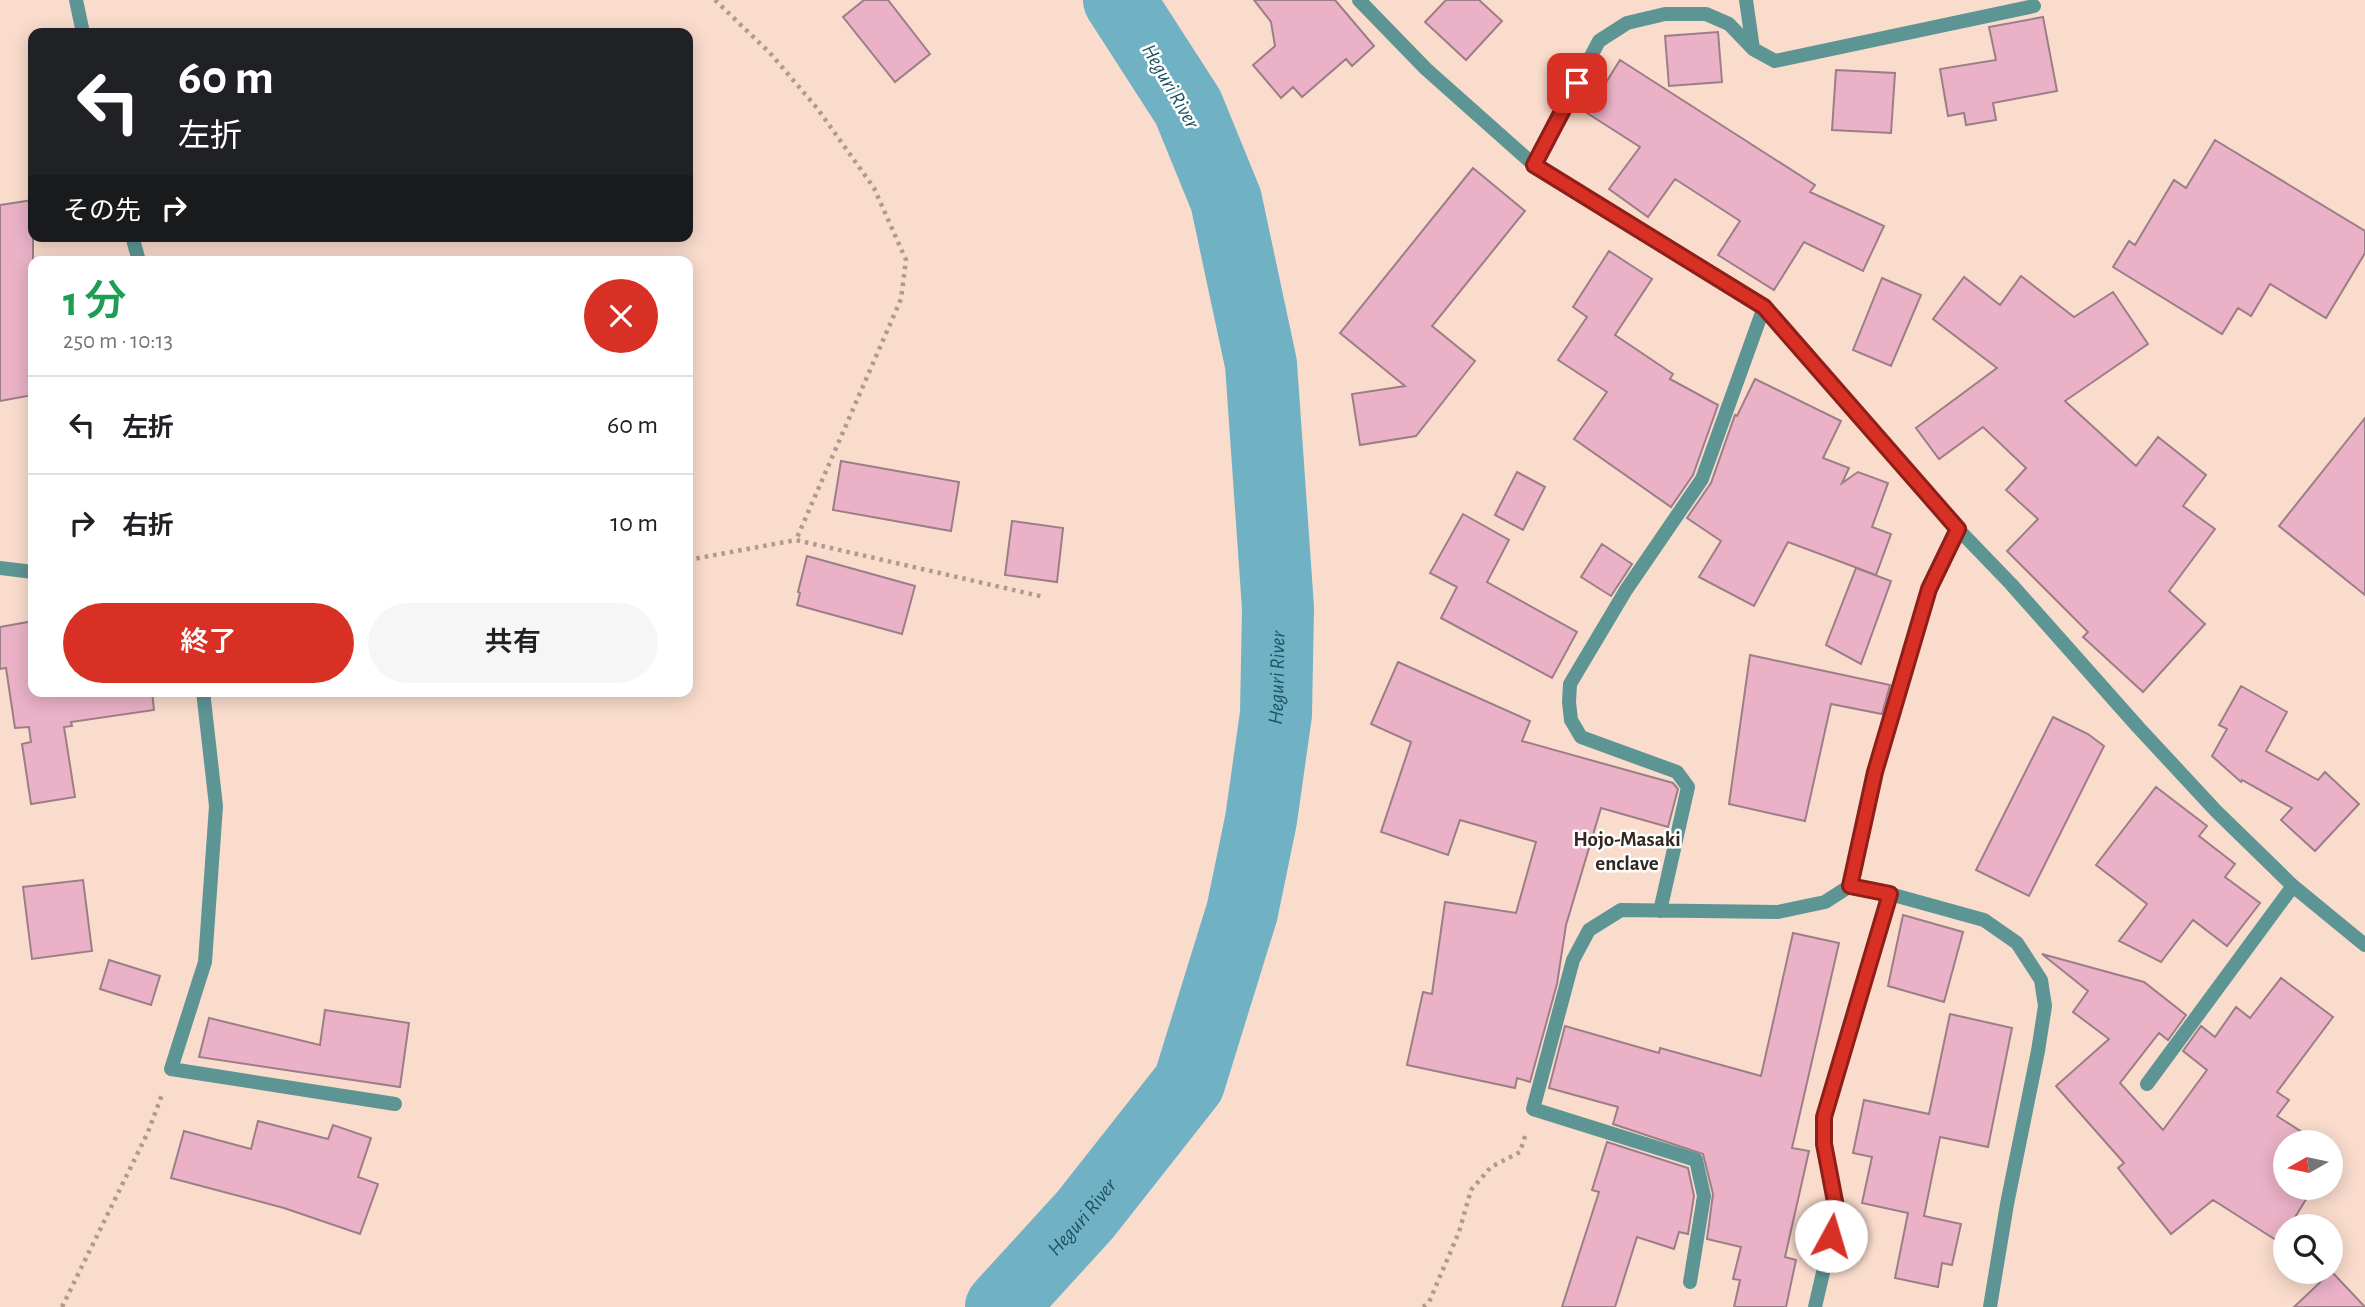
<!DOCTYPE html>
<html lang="ja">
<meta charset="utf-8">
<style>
body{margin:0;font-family:"Alegreya Sans","Noto Sans JP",sans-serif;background:#f6f6f6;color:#202124;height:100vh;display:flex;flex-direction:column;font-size:26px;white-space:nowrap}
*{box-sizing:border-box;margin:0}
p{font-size:23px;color:#757577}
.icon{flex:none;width:38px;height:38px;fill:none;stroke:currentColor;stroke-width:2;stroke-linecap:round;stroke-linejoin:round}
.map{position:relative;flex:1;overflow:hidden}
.details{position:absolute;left:28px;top:256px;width:665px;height:441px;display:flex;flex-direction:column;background:#fff;border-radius:14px;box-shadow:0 4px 18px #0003}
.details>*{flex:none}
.banner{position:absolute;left:28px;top:28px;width:665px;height:214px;border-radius:14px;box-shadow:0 4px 18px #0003;background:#202124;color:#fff;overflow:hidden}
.needle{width:46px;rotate:261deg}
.tools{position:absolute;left:2273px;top:1130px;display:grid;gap:14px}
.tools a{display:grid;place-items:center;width:70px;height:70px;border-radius:50%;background:#fff;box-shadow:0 4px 18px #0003;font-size:35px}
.pin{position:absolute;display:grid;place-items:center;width:60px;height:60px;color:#fff;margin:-30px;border-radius:14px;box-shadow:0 4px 10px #0006}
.me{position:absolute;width:77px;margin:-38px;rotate:6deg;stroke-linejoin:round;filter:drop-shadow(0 0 5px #0008)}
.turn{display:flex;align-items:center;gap:24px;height:147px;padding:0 35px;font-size:32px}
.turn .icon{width:91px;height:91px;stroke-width:2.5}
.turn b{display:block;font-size:49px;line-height:60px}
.then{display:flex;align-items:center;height:66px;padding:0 35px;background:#0003;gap:14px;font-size:26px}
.round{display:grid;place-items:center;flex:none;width:74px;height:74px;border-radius:37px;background:#f6f6f6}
.overview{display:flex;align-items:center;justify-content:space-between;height:119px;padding:0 35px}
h1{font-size:42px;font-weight:600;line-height:52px;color:#1e9e55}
.primary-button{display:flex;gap:14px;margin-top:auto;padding:14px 35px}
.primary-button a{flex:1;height:80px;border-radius:42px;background:#d93025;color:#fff;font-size:28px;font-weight:600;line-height:80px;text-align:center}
.primary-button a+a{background:#f6f6f6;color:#202124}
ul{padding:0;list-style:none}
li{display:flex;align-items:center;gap:21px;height:98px;padding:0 35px;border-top:2px solid #e0e0e0}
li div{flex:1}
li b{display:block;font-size:26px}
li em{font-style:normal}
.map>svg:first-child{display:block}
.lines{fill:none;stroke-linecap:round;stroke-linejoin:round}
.river{stroke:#71b1c4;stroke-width:72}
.building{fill:#ebb2c7;stroke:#9b7e88;stroke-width:2}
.path{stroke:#b0998e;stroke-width:4.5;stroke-dasharray:3.5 5;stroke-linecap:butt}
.minor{stroke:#5d9594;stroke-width:14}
.route-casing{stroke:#8d1f18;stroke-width:18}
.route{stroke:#d93025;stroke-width:12}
.labels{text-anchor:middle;stroke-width:5;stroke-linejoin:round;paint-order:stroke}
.water-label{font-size:21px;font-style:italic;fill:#1d5361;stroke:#fff}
.neighbourhood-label{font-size:21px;font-weight:bold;fill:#322721;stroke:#fff}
</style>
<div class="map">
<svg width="2365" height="1307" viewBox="0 0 2365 1307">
<rect width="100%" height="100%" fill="#fadccd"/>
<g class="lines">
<path class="river" id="s1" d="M1001,1307L1085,1215L1189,1083L1242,912L1261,820L1276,714L1278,608L1261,364L1226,200L1188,107L1119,0"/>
</g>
<path class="building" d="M864,0H888L930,54L895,82L843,17Z
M1254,0H1335L1374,46L1352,66L1346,59L1302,97L1293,87L1281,98L1253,65L1275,46L1271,22Z
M1446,0H1479L1502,21L1466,60L1425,22Z
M2043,17L2057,91L1993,103L1996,120L1966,125L1964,113L1948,116L1940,69L1996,60L1989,27Z
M1718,32L1722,82L1669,86L1665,36Z
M1620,60L1815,185L1810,192L1884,226L1863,271L1804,242L1774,290L1718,255L1740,221L1675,179L1648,217L1609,189L1640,147L1587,113Z
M1836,70L1895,73L1891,133L1832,130Z
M2215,140L2365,231V253L2326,318L2270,284L2251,316L2238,308L2222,334L2113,267L2129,241L2135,245L2174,180L2186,188Z
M1473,168L1525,211L1432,326L1475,361L1416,436L1360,445L1352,394L1405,386L1340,333Z
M33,200V395L0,401V205Z
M1609,251L1652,279L1615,335L1673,374L1670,379L1718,405L1693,475L1671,507L1574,439L1607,392L1558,360L1587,317L1573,307Z
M2021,276L2074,317L2113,292L2148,344L2065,401L2136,466L2158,437L2206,475L2183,506L2215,529L2169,591L2205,624L2143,692L2083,637L2088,632L2007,551L2038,519L2006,490L2026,468L1983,427L1939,459L1916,428L1997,368L1933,319L1964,277L2000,305Z
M1882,278L1921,295L1891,366L1853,350Z
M1755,379L1841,421L1823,458L1849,468L1842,483L1858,472L1888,483L1872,527L1891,534L1876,575L1788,542L1754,606L1699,577L1721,541L1687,518L1711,483L1735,415L1737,416Z
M2365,418V595L2279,526Z
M841,461L959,482L951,531L833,510Z
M1517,472L1545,487L1523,530L1495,515Z
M1463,514L1509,540L1487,582L1577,632L1552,678L1441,618L1457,587L1430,573Z
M1012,521L1063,528L1057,582L1005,575Z
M1602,544L1632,564L1611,596L1581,577Z
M807,556L915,586L902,634L797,605L800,593L798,592Z
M1856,568L1891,581L1861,664L1826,645Z
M33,621V691H152L154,710L71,722L72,726L64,727L75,797L31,804L22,744L31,742L29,727L15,728L6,668L0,669V627Z
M1750,655L1890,685L1882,714L1831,704L1805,821L1729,804Z
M1398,662L1530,721L1522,741L1673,783L1678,789L1668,827L1601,808L1566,925L1557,984L1530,1082L1517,1078L1515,1088L1407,1065L1423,992L1432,994L1445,902L1516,913L1536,842L1460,820L1448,855L1381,832L1411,742L1371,724Z
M2241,686L2287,712L2266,751L2318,780L2325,772L2359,804L2315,851L2281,820L2292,808L2242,780L2241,782L2212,756L2227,729L2219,725Z
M2053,717L2088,734L2104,746L2029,896L1976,870Z
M2156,787L2207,826L2199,836L2235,864L2225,877L2260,903L2227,946L2193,920L2161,962L2119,941L2147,904L2096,865Z
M83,880L92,951L32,959L23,887Z
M1903,915L1963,932L1944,1002L1888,986Z
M1793,933L1839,943L1792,1148L1809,1151L1785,1257L1796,1260L1786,1307H1734L1740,1280L1733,1279L1741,1247L1707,1239L1713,1194L1703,1154L1613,1124L1618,1107L1549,1088L1565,1026L1659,1053L1660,1048L1761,1076Z
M2042,954L2144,982L2186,1015L2168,1040L2159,1033L2120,1083L2163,1130L2207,1070L2183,1051L2201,1026L2215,1037L2236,1007L2250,1018L2281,978L2333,1017L2277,1092L2289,1100L2277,1116L2319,1143H2286V1188H2313L2289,1227H2286V1232L2279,1242L2213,1200L2171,1234L2118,1168L2124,1163L2056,1086L2109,1039L2073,1012L2088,991Z
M109,960L160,976L151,1005L100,989Z
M325,1010L409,1023L400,1087L199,1057L209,1018L320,1045Z
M1950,1014L2012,1028L1988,1147L1940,1137L1924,1216L1961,1224L1952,1265L1942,1263L1938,1287L1895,1278L1908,1213L1862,1203L1872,1157L1853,1153L1864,1100L1929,1114Z
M258,1121L328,1139L333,1125L371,1138L358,1177L378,1184L360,1234L284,1208L171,1178L184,1131L251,1149Z
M1607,1142L1688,1168L1694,1196L1688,1234L1679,1232L1674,1249L1637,1237L1615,1307H1562L1599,1192L1592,1190Z
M2331,1271L2365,1307H2294L2331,1272Z"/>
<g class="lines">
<path class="path" d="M715,0L770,53L817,108L874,188L906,260L901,299L796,540
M688,560L796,540L1044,597
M62,1307L148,1132L163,1092
M1423,1307L1429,1302L1459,1232L1471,1190L1491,1167L1520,1152L1526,1133"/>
<path class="minor" d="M76,0L83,33
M1359,0L1426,69L1534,165L1764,307L1958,529L2011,584L2138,727L2216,811L2293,886L2365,945
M1746,0L1753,49
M1534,165L1599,41L1627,23L1665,14H1706L1729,24L1753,49L1775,61L2034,6
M132,236L139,261
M0,568L33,572
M203,691L216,806L205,962L171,1069L395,1104
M1850,886L1890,894L1984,920L2017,943L2041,980L2045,1006L2038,1051L2007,1204L1990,1307
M1660,911L1688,787L1677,772L1581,737L1571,720L1569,702L1570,684L1626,590L1702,479L1764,307
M2147,1084L2293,886
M1690,1282L1704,1196L1696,1160L1533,1109L1573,960L1589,930L1621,910L1778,912L1825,902L1850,886L1875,772L1929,589L1958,529
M1815,1307L1837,1212L1824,1144V1117L1890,894"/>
</g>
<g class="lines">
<defs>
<path id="route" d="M1577,83L1534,165L1764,307L1958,529L1929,589L1875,772L1850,886L1890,894L1824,1117V1144L1837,1212L1831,1236"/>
</defs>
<use href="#route" class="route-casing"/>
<use href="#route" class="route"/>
</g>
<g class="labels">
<g class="water-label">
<text transform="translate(1171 86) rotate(60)" y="7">Heguri River</text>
<text dy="7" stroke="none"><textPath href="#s1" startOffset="709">Heguri River</textPath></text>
<text dy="7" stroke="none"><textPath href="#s1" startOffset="121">Heguri River</textPath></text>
</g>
<g class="neighbourhood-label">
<text x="1627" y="846">Hojo-Masaki<tspan x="1627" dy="24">enclave</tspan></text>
</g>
</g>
</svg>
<div class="tools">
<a><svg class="needle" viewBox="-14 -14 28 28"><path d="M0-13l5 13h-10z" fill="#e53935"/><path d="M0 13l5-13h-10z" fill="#757577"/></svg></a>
<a><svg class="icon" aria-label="search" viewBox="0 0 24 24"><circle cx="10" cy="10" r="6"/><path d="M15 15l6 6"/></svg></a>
</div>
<div class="pin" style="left:1577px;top:83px;background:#d93025"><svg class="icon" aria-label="arrive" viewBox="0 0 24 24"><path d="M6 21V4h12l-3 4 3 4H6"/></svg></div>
<svg class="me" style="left:1831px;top:1236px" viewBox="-20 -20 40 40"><circle r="19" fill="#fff"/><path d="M0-13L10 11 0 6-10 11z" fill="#d93025"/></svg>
<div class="banner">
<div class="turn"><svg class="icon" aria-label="left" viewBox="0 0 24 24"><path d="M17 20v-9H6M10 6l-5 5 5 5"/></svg><div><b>60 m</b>左折</div></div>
<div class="then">その先<svg class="icon" aria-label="right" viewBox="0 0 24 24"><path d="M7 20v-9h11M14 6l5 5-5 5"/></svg></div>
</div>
<section class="details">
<div class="overview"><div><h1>1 分</h1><p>250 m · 10:13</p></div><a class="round" style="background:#d93025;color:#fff"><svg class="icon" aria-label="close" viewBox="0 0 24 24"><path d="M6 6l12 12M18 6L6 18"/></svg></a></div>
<ul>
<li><svg class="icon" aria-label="left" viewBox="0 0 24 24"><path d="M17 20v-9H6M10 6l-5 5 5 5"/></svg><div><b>左折</b></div><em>60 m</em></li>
<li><svg class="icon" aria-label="right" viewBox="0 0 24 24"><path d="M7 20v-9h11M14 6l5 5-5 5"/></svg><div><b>右折</b></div><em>10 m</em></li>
</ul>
<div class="primary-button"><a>終了</a><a>共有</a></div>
</section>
</div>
